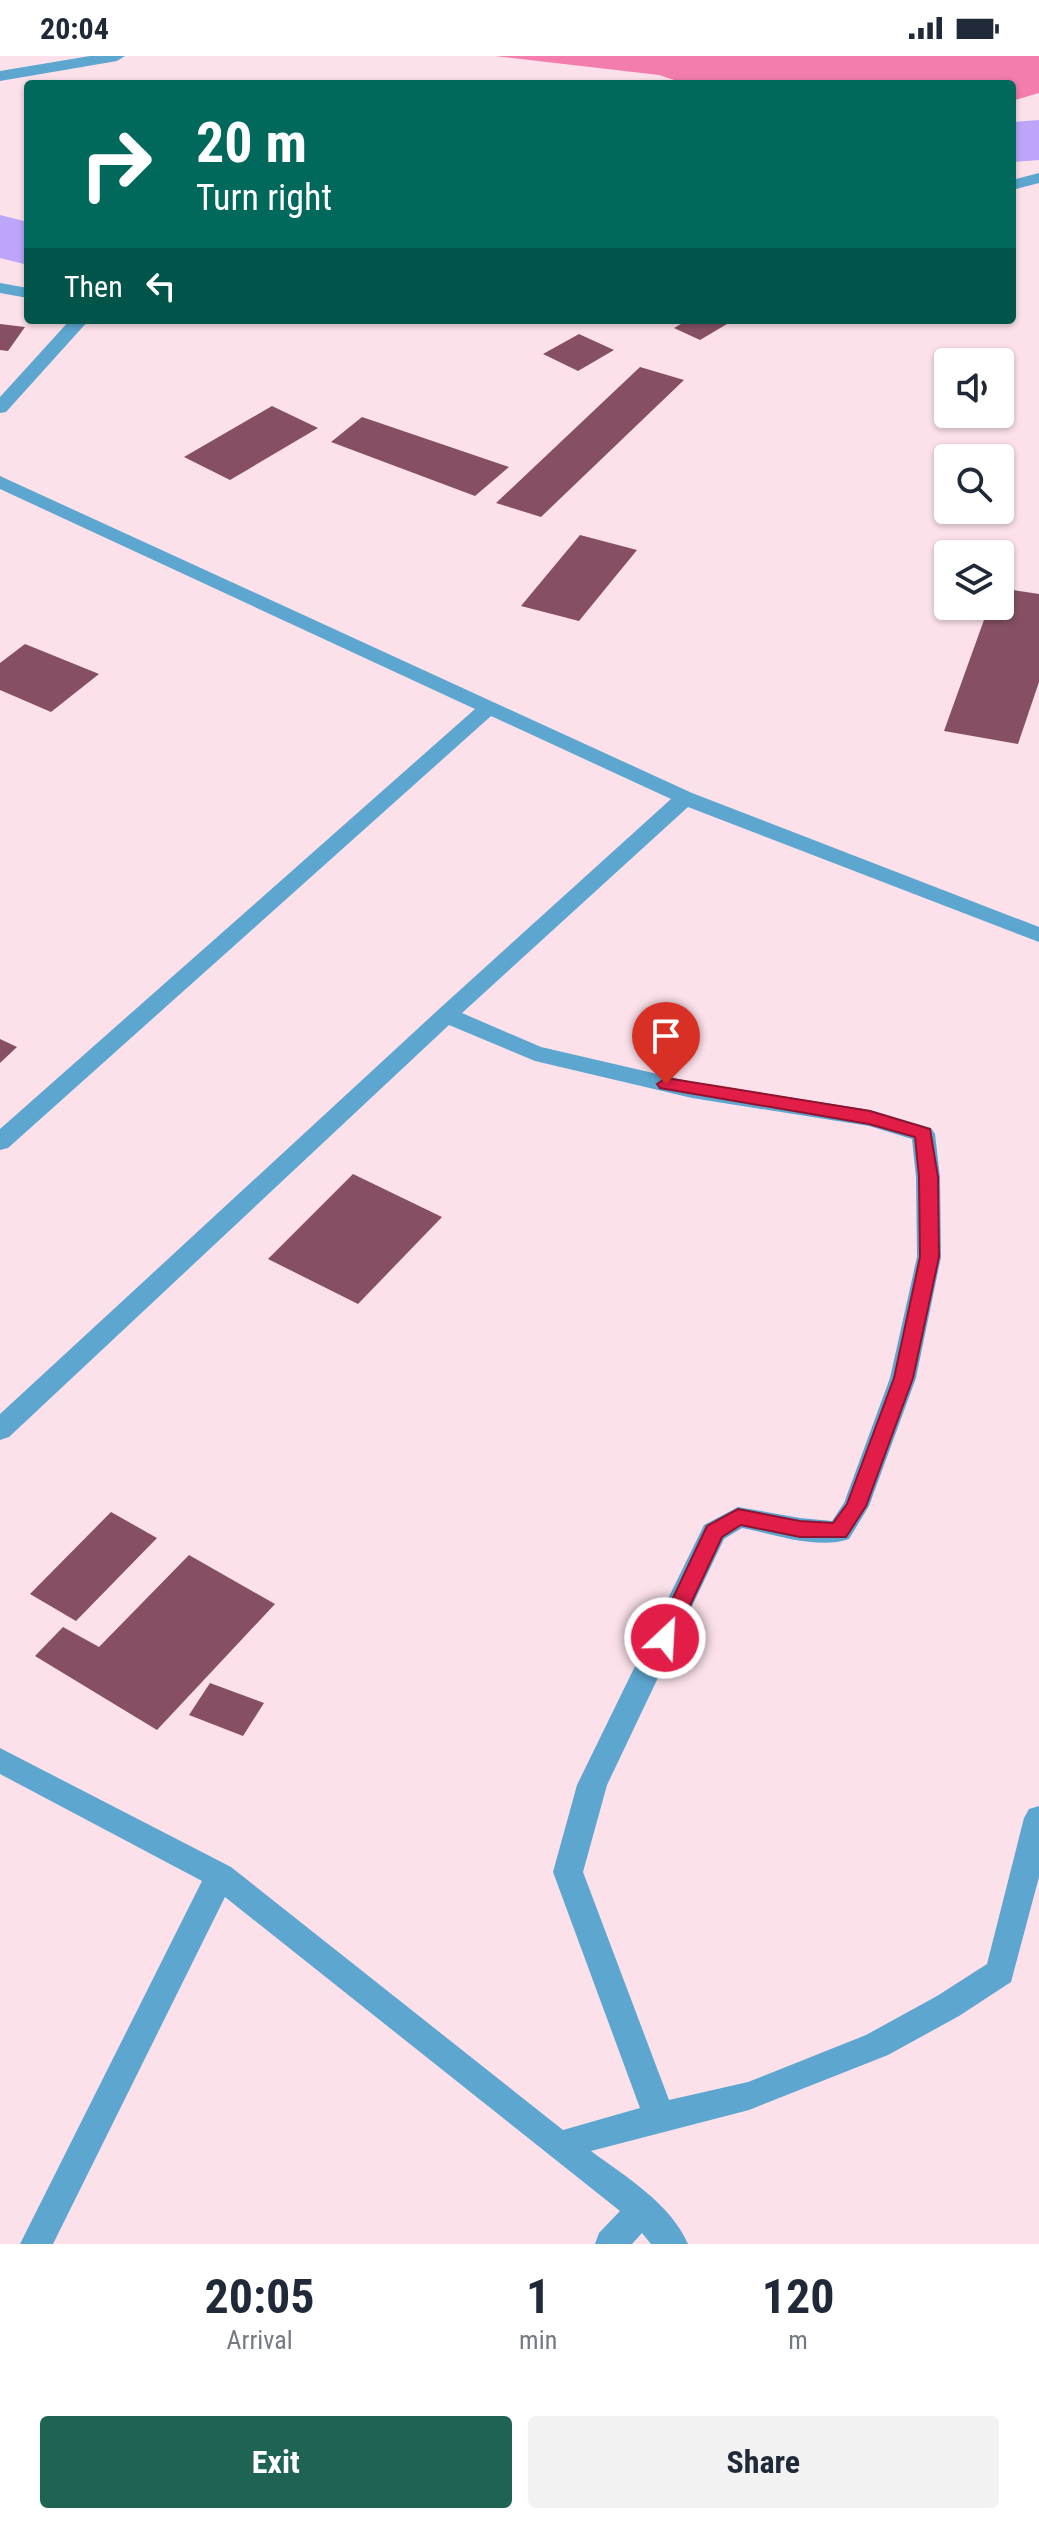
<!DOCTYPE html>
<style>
body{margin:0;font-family:"Roboto Condensed",sans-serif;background:#f2f2f3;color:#1f2937;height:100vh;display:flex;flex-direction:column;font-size:30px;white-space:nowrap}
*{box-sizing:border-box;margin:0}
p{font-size:26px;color:#747a83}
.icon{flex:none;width:44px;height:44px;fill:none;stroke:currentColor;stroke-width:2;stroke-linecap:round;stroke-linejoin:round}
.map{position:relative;height:2188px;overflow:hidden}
.panel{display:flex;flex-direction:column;background:#fff;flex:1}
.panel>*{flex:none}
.guide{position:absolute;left:24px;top:24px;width:992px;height:244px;border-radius:8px;box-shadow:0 2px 6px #0004;background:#00695c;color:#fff;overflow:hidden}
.controls{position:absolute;left:934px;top:292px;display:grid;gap:16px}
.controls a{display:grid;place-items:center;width:80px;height:80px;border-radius:8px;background:#fff;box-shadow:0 2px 6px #0004;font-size:40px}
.pin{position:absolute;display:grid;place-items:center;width:68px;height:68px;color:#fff;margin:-82px -34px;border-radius:50% 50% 50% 0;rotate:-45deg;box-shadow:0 0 8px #0007}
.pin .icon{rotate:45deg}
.me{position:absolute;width:88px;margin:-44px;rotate:25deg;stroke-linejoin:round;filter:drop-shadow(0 0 6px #0008)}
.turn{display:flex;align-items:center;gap:28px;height:168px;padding:0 40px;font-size:36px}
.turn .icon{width:104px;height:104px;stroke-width:2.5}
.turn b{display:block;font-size:56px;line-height:68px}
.then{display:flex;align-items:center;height:76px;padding:0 40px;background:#0003;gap:16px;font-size:30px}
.eta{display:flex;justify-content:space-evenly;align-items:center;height:136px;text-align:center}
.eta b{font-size:48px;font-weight:700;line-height:56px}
.button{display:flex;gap:16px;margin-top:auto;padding:16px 40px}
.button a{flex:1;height:92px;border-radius:8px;background:#1e6354;color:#fff;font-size:32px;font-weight:700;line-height:92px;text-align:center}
.button a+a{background:#f2f2f3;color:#1f2937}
.status{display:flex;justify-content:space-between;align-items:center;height:56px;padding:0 40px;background:#fff;direction:ltr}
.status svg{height:22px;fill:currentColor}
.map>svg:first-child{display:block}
.forest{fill:#f37dad}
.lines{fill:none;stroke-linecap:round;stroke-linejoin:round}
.river{fill:#bca5fa;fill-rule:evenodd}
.building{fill:#864f64}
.street{fill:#5da6d0;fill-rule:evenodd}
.route{fill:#e11d48;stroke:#92132f;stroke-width:2}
</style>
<div class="status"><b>20:04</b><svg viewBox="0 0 49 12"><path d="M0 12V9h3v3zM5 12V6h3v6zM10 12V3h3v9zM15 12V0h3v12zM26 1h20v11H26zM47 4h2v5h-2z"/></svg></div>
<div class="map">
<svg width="1039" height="2188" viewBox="0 0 1039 2188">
<rect width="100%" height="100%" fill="#fce1ea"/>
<path class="forest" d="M495,0H1039V37L1012,45V28H686L659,19Z"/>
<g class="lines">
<path class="river" d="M1039,64V104L1012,106V66Z
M0,159L28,166V209L0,202Z"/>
</g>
<path class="building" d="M688,264H719L727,268L700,284L674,272Z
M0,268L25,271L8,295L0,294Z
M579,278L614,294L578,315L543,298Z
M640,311L684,324L541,461L496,447Z
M272,350L318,372L230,424L184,401Z
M362,361L509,411L475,440L331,386Z
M580,479L637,494L579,565L521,550Z
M1000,532L1039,538V626L1018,688L944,675L989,550H1000Z
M25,588L99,618L51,656L0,634V607Z
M0,983L17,991L0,1007Z
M353,1118L442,1161L358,1248L268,1203Z
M111,1456L157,1482L76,1565L30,1538Z
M189,1499L275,1548L157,1674L35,1600L63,1571L99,1591Z
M210,1627L264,1647L243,1680L189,1659Z"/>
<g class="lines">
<path class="street" d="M90,0H125L117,5L0,25V15Z
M1039,117V127L1012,134V124Z
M0,227L28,232V242L0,237Z
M70,264H89L6,356L0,357V341Z
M0,420L692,737L1039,871V886L688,751L462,957L541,991L692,1026L870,1054L931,1072L935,1078L940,1121L941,1201L916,1322L869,1450L849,1483C817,1494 773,1478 742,1472L724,1483L607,1729L583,1816L669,2044L748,2026L866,1979L937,1940L987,1908L1024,1762L1029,1753L1039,1750V1821L1011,1926L959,1960L888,1999L749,2054L591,2095C626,2121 670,2147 688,2188H651L642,2177L632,2188H595L599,2177L620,2155L225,1841L53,2188H20L202,1825L0,1718V1692L231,1811L563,2074L640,2052L553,1816L577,1729L704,1469L738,1451L800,1462L832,1465L844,1447L890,1322L917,1201L916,1121L912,1083L869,1070L692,1042L535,1005L449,969L9,1381L0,1384V1358L438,954L671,743L491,660L8,1092L0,1094V1073L475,653L0,433Z"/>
</g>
<path class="route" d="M666,1022L870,1055L930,1073L938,1121L939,1201L913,1322L866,1450L846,1481H800L741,1469L722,1481L672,1588L665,1590L657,1588L654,1582L707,1470L738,1453L800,1465L833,1467L847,1448L894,1322L920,1201L919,1121L915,1081L869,1068L660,1032L657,1028Z"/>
</svg>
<div class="controls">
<a><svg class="icon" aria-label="sound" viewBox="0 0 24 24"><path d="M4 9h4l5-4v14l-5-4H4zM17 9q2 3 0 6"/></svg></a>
<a><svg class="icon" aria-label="search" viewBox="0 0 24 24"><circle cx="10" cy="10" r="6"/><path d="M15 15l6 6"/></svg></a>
<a><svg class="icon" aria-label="layers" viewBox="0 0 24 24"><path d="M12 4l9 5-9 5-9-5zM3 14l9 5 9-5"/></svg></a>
</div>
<div class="pin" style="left:666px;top:1028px;background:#d93025"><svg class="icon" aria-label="arrive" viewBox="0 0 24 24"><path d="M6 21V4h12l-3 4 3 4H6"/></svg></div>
<svg class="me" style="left:665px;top:1582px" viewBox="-20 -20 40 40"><circle r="17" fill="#e11d48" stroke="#fff" stroke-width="3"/><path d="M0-11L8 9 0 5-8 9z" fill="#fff"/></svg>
<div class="guide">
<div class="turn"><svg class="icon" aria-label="right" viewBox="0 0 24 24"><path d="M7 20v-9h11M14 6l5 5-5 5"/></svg><div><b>20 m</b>Turn right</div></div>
<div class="then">Then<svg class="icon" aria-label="left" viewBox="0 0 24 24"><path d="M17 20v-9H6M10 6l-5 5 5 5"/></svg></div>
</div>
</div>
<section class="panel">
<div class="eta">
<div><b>20:05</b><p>Arrival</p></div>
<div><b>1</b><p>min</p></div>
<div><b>120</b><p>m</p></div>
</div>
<div class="button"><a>Exit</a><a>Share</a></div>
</section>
